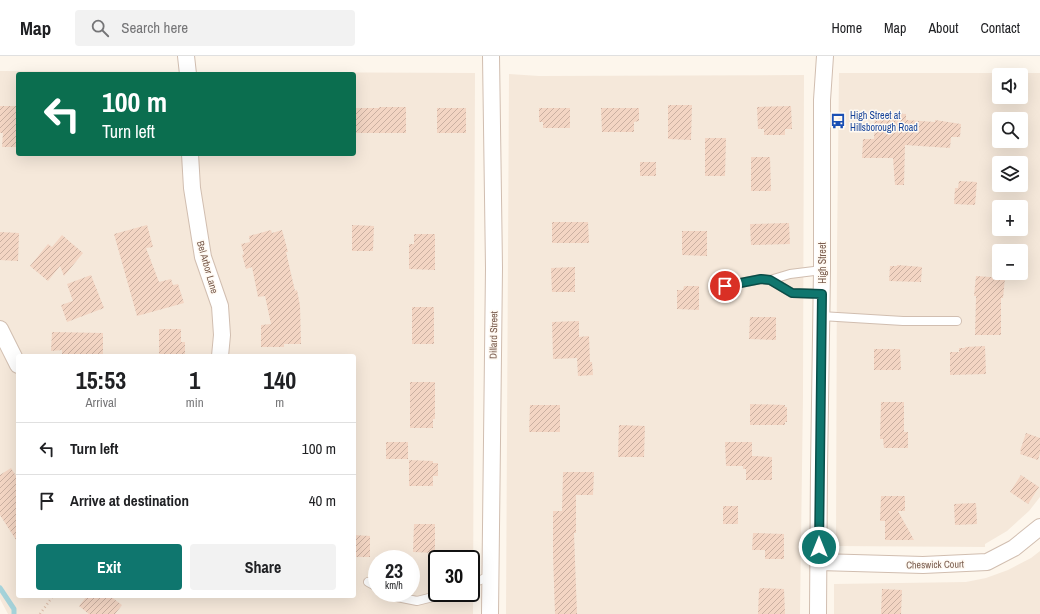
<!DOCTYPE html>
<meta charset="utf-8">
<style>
body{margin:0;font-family:"Archivo Narrow",sans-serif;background:#f2f2f2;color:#202124;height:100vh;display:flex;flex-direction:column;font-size:15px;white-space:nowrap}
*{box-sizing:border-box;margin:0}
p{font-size:13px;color:#757577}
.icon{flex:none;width:22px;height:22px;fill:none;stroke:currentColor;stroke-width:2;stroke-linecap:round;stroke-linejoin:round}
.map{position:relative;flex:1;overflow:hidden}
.panel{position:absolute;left:16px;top:298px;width:340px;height:244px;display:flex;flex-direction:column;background:#fff;border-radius:4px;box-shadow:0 4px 16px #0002}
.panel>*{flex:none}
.top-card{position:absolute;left:16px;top:16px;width:340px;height:84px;border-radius:4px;box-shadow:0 4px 16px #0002;background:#0b6e4f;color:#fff;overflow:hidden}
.fabs{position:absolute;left:992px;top:12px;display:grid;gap:8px}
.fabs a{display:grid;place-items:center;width:36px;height:36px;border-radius:4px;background:#fff;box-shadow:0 4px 16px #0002;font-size:20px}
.speed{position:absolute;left:368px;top:494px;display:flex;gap:8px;font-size:20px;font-weight:700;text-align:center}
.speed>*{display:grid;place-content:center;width:52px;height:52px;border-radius:50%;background:#fff;box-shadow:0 4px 16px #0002;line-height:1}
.speed small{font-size:10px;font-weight:400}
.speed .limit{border:2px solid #111;border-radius:6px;background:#fff;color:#111}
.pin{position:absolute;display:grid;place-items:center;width:34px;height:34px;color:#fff;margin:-17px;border:2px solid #fff;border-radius:50%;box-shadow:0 1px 4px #0007}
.me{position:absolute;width:44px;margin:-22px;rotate:0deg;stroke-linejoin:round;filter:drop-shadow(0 0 3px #0008)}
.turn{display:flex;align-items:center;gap:14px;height:84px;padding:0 20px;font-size:18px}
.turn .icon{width:52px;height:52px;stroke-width:2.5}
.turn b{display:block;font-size:28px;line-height:34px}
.eta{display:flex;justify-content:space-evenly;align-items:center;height:68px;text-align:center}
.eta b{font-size:24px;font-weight:700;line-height:28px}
.cta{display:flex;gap:8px;margin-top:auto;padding:8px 20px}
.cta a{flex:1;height:46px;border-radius:4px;background:#0f766e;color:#fff;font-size:16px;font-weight:700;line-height:46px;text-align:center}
.cta a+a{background:#f2f2f2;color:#202124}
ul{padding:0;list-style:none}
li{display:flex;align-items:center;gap:12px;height:52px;padding:0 20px;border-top:1px solid #e0e0e0}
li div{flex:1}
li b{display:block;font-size:15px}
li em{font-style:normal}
header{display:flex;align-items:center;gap:24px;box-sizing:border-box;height:56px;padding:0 20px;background:#fff;border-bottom:1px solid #e0e0e0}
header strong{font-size:19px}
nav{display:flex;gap:22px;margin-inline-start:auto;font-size:14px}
.search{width:280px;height:36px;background:#f2f2f2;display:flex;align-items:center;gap:10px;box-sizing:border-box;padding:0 14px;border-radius:4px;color:#757577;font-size:15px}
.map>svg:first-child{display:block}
.residential{fill:#f5e8da;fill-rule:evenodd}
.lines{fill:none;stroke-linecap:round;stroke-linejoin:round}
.stream{stroke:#a5d3da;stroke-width:5}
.building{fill:url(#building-hatch)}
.lane-casing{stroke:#d1beb0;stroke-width:10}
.street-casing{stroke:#d1beb0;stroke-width:18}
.path{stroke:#d9b8a5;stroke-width:2.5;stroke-dasharray:1 3;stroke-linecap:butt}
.lane{stroke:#fff;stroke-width:8}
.street{stroke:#fff;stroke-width:16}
.route-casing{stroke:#0a4d48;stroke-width:10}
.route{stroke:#0f766e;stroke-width:7}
.labels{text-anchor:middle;stroke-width:3;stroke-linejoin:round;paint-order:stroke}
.transit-label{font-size:10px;fill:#164399;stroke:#fffaf3;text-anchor:start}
.street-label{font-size:10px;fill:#7a5c4d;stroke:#fffaf3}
</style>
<header>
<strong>Map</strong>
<div class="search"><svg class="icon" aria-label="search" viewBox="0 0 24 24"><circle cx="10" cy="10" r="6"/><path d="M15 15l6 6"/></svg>Search here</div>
<nav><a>Home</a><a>Map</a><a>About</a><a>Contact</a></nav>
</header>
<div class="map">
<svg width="1040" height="558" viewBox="0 0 1040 558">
<defs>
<pattern id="building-hatch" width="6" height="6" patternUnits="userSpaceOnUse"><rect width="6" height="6" fill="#f3d5c3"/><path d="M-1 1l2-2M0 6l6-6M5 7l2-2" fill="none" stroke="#cab0a1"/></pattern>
</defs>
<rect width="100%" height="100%" fill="#fdf6ec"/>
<path class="residential" d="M0,15L475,17L473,558H8L0,543ZM18,18H354V98H18ZM18,300H354V540H18ZM377,503H411V537H377ZM437,503H471V537H437Z
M839,17H1040V441L1029,455L1019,464L1007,475L985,488V491L836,490L837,195ZM999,19H1021V41H999ZM999,63H1021V85H999ZM999,107H1021V129H999ZM999,151H1021V173H999ZM999,195H1021V217H999Z
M509,18L539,20L804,19L803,340L800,558H506Z
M1040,495V558H834V528L966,526L986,522L1008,514L1031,502Z"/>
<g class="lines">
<path class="stream" d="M0,532L14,553V558"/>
</g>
<path class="building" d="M668,49H692L691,84L668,83Z
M0,50H18V80H16V91H2L3,77H0Z
M791,50L792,73H785V79H764V73H758L757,51Z
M379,51H406V77H354V52H379Z
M437,52H466V77H437Z
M539,52H570V72H543V66H539Z
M601,52H639V65L634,66V76H602Z
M875,56L906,58V64L935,66V64L961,68L960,81H951L950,92L905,89L904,129H895L893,102H862L863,83H874Z
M705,82H726L725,120H705Z
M751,101H770L771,135H751Z
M640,106H656V120H640Z
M959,125L977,126L975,149L954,148L955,132H958Z
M552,166H588L589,187H552Z
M789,167L790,188L751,189L750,168Z
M147,169L153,191L146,192L159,226L171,223L173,229L178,228L184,247L137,260L114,178Z
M352,169L374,170L373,195H352Z
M271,174L272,177L282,174L288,196H286L295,235L297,234L300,250L301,288H284V291H261V269L271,268L265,240L258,241L252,211L246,213L242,199L244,198L241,188L250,186L249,180Z
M682,175H707V200L682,199Z
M0,176L19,177L18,205L0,204Z
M414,178H435V214L409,213V188H414Z
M62,179L83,197L64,220L60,210L48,225L30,210L48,188L52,191Z
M897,209L922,211L921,226L889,225L890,210H897Z
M575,211V236H552L551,212Z
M91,219L104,252L67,266L61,249L73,245L67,228Z
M976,220L1005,222L1003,242H1001V279H975L976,240H974Z
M684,230H699V254L677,253V234H683Z
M412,251H434V288H412Z
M750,261H776V284L749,283Z
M579,265V281L589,280L590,306H592L593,319L578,320L577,302L553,303L552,266Z
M159,273H181V286H185V300H159Z
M52,276L103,277V300H62V294L51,295Z
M985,290L986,318L950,319V296H959V292H965V291Z
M874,293H900L901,314H874Z
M410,326H435V363H433V372H410Z
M881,346H904V376H908V392H884L883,383H880Z
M750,348L785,349V351H787V366H785V369H750Z
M530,349H560V376H529Z
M619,369L645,370L644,401H618Z
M1026,377L1040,382V397L1038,404L1020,398L1021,395H1020Z
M386,386H408V403H386Z
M725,386H752V400L772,401V424H746V413H743V410H726Z
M409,404L433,405V407H438V420H433V430H409Z
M11,412L18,423V487L0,459V419Z
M563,416H594L593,439H576V477H574L577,558H555L553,498V455H562Z
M1021,419L1039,431L1028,448L1010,436Z
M881,440H905V455H898L914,484H885V465H880Z
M976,447L977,468L955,469L954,448Z
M723,450H738V468H723Z
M414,468H435V497L413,496Z
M753,477L784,478V503H765V494H752Z
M354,479L370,480V501H354Z
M760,532L784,533L785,558H758L759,534Z
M882,533L902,534L901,558H881Z
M87,540H110L122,549L115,558H89L79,550Z"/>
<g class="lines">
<defs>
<path id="lane" d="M770,224L790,218L822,214
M725,230L761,223L770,224L792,237L822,238
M821,260L903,265H957
M368,526L377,531
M471,528L490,520
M389,537L397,541L417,545L449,537"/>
<path id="street" d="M186,0L188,18
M190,98L192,132L203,201L220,250L222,279L220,300
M0,273L18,309
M819,506L923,509L987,506L1014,492L1040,471
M490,558L494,212L491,0
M818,558L819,413L822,214V44L825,0"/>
</defs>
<use href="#lane" class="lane-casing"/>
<use href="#street" class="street-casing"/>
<path class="path" d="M40,558L53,540"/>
<use href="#lane" class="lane"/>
<use href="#street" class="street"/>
</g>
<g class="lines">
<defs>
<path id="route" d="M725,230L761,223L770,224L792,237L822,238L819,491"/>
</defs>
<use href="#route" class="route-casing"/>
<use href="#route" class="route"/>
</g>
<defs>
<symbol id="bus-bare" viewBox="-9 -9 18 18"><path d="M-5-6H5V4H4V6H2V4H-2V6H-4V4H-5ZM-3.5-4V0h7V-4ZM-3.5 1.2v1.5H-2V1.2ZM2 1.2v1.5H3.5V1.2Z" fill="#1a4fb4" stroke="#fffaf3" stroke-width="2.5" paint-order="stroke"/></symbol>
</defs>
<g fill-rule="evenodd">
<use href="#bus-bare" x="827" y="54" width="22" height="22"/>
</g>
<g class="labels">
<g class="transit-label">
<text x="850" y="63">High Street at<tspan x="850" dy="12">Hillsborough Road</tspan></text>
</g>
<g class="street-label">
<text transform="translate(822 207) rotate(-90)" y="4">High Street</text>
<text transform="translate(208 211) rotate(74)" y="4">Bel Arbor Lane</text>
<text transform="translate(493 279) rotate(-89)" y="4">Dillard Street</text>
<text transform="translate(935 508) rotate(-1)" y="4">Cheswick Court</text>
</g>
</g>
</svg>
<div class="fabs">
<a><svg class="icon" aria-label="sound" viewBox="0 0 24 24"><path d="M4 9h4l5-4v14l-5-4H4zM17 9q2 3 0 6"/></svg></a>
<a><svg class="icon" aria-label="search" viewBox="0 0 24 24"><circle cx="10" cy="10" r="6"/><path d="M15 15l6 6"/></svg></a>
<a><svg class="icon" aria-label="layers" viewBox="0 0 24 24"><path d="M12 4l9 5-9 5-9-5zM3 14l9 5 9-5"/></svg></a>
<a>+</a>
<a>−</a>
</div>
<div class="speed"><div>23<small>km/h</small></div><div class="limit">30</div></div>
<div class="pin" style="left:725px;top:230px;background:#d93025"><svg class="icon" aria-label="arrive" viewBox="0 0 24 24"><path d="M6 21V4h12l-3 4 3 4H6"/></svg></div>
<svg class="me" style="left:819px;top:491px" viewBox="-20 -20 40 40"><circle r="17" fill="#0f766e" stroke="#fff" stroke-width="3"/><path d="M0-11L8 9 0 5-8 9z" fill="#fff"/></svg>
<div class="top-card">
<div class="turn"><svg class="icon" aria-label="left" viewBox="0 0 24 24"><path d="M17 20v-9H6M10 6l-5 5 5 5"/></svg><div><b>100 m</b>Turn left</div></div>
</div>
<section class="panel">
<div class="eta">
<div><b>15:53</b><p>Arrival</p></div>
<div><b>1</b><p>min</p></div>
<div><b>140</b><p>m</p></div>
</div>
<ul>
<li><svg class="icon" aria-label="left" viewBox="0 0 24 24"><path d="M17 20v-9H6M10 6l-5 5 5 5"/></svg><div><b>Turn left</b></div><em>100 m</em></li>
<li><svg class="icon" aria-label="arrive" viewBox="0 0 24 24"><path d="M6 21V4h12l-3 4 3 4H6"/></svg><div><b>Arrive at destination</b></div><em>40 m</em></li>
</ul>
<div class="cta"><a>Exit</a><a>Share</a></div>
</section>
</div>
